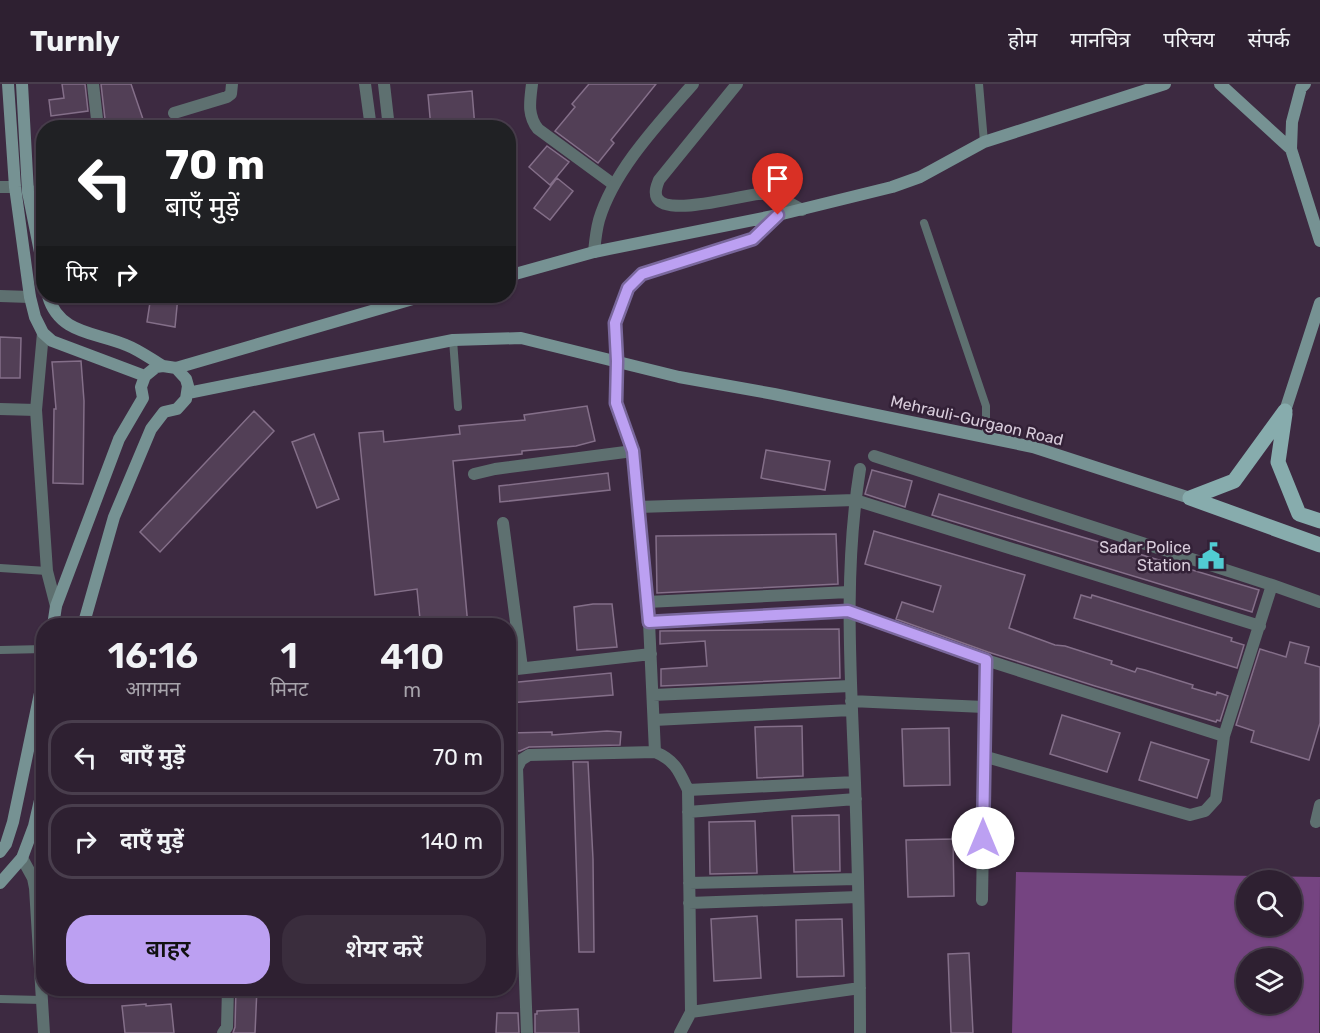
<!DOCTYPE html>
<html lang="hi">
<meta charset="utf-8">
<style>
body{margin:0;font-family:Rubik,"Noto Sans Devanagari",sans-serif;background:#3a2d3d;color:#f1f3f6;height:100vh;display:flex;flex-direction:column;font-size:22px;white-space:nowrap}
*{box-sizing:border-box;margin:0}
p{font-size:20px;color:#a7a3ab}
.icon{flex:none;width:33px;height:33px;fill:none;stroke:currentColor;stroke-width:2;stroke-linecap:round;stroke-linejoin:round}
.map{position:relative;flex:1;overflow:hidden}
.drawer{position:absolute;left:36px;top:534px;width:480px;height:378px;display:flex;flex-direction:column;background:#2e2031;border-radius:24px;box-shadow:0 2px 4px #0004,0 0 0 2px #493e4d}
.drawer>*{flex:none}
.banner{position:absolute;left:36px;top:36px;width:480px;height:183px;border-radius:24px;box-shadow:0 2px 4px #0004,0 0 0 2px #493e4d;background:#202124;color:#fff;overflow:hidden}
.controls{position:absolute;left:1236px;top:786px;display:grid;gap:12px}
.controls a{display:grid;place-items:center;width:66px;height:66px;border-radius:50%;background:#2e2031;box-shadow:0 2px 4px #0004,0 0 0 2px #493e4d;font-size:30px}
.pin{position:absolute;display:grid;place-items:center;width:51px;height:51px;color:#fff;margin:-62px -26px;border-radius:50% 50% 50% 0;rotate:-45deg;box-shadow:0 0 6px #0007}
.pin .icon{rotate:45deg}
.me{position:absolute;width:66px;margin:-33px;rotate:0deg;stroke-linejoin:round;filter:drop-shadow(0 0 4px #0008)}
.turn{display:flex;align-items:center;gap:21px;height:126px;padding:0 30px;font-size:27px}
.turn .icon{width:78px;height:78px;stroke-width:2.5}
.turn b{display:block;font-size:42px;line-height:51px}
.then{display:flex;align-items:center;height:57px;padding:0 30px;background:#0003;gap:12px;font-size:22px}
.eta{display:flex;justify-content:space-evenly;align-items:center;height:102px;text-align:center}
.eta b{font-size:36px;font-weight:600;line-height:42px}
.button{display:flex;gap:12px;margin-top:auto;padding:12px 30px}
.button a{flex:1;height:69px;border-radius:24px;background:#bca0f2;color:#111;font-size:24px;font-weight:600;line-height:69px;text-align:center}
.button a+a{background:#3a2d3d;color:#f1f3f6}
ul{padding:0;list-style:none}
li{display:flex;align-items:center;gap:18px;height:75px;margin:0 12px 9px;padding:0 18px;border:3px solid #493e4d;border-radius:24px}
li div{flex:1}
li b{display:block;font-size:22px}
li em{font-style:normal}
header{display:flex;align-items:center;gap:36px;box-sizing:border-box;height:84px;padding:0 30px;background:#2e2031;border-bottom:2px solid #493e4d}
header strong{font-size:28px}
nav{display:flex;gap:33px;margin-inline-start:auto;font-size:21px}
.map>svg:first-child{display:block}
.green{fill:#754481;fill-rule:evenodd}
.building{fill:#523f56;stroke:#846f89;stroke-width:1.5}
.lines{fill:none;stroke-linecap:round;stroke-linejoin:round}
.service{stroke:#5e7070;stroke-width:8}
.minor{stroke:#5e7070;stroke-width:12}
.tertiary{stroke:#5e7070;stroke-width:12}
.secondary{stroke:#769293;stroke-width:12}
.primary{stroke:#87acad;stroke-width:15}
.route-casing{stroke:#7a689d;stroke-width:15}
.route{stroke:#bca0f2;stroke-width:10}
.labels{text-anchor:middle;stroke-width:5;stroke-linejoin:round;paint-order:stroke}
.street-label{font-size:16px;fill:#d9cddc;stroke:#332137}
.poi-label{font-size:16px;fill:#d9cddc;stroke:#332137;text-anchor:end}
</style>
<header>
<strong>Turnly</strong>
<nav><a>होम</a><a>मानचित्र</a><a>परिचय</a><a>संपर्क</a></nav>
</header>
<div class="map">
<svg width="1320" height="949" viewBox="0 0 1320 949">
<rect width="100%" height="100%" fill="#3d2a41"/>
<path class="green" d="M1016,788L1320,793L1319,949H1012ZM1246,796H1292V842H1246ZM1246,874H1292V920H1246Z"/>
<path class="building" d="M62,0H85L88,27L51,32L49,16L64,14Z
M101,0H131L146,44H106Z
M589,0H656L611,56L614,59L598,79L555,47L575,23L572,20Z
M472,7L475,44H431L428,11Z
M547,62L569,78L550,101L529,83Z
M557,94L573,107L550,136L534,124Z
M151,212H178L175,243L147,238Z
M0,253L21,254L20,294H0Z
M81,277L84,317L83,400L53,399L54,325H56L52,278Z
M587,322L595,357L576,362L522,367V370L453,377L468,542H422V535H420L417,505L375,511L359,349L383,347L384,358L460,350L459,342L525,336L524,331Z
M254,327L274,347L160,468L140,448Z
M314,350L339,415L317,424L292,358Z
M766,366L830,377L825,406L761,394Z
M872,386L912,397L905,423L865,410Z
M608,389L610,406L500,418L499,402Z
M939,410L1259,506L1252,528L932,431Z
M874,447L1025,491L1009,544L1055,561L1065,562L1112,577L1111,580L1135,588L1137,584L1145,586L1193,601L1192,604L1216,611L1217,608L1228,612L1220,637L1217,636L1216,638L1095,602L988,568L896,535L902,518L933,528L941,502L865,480Z
M836,450L838,500L657,509L656,452Z
M1081,511L1091,514L1092,511L1232,554L1231,557L1244,561L1237,584L1074,534Z
M593,520H612L617,563L577,566L574,523Z
M839,545L840,594L661,602V585L707,582L705,557L660,560V547Z
M1290,558L1309,563L1305,579L1320,583V639L1309,676L1251,658L1254,647L1236,641L1260,565L1286,573Z
M611,589L613,611L508,619V599Z
M1062,631L1120,649L1107,688L1050,670Z
M802,642L803,692L757,694L755,643Z
M949,644L950,701L904,702L902,645Z
M607,647L621,648L620,661L529,663L520,667H508V649L552,648V651Z
M1151,658L1209,676L1197,714L1139,696Z
M573,678H588L593,775L594,868H579Z
M839,731L840,787L794,788L792,732Z
M755,737L757,789L710,790L709,738Z
M953,755L954,812L908,813L906,756Z
M757,832L761,894L714,897L711,835Z
M842,835L844,892L797,893L796,836Z
M969,869L973,949H951L948,870Z
M236,904H257L255,949H233L235,943Z
M146,920V922L171,920L174,949H125L122,922Z
M578,925L579,949H535V930H537V927Z
M497,929H518L519,949H496Z"/>
<g class="lines">
<path class="service" d="M979,0L984,58
M924,139L986,322V354
M453,256L458,323
M0,484L47,487
M0,566L44,565
M0,915L42,916"/>
<path class="minor" d="M93,0L98,44
M365,0L371,44
M384,0L389,44
M532,0C530,17 527,31 538,45L613,100
M174,29L227,13L231,10L232,0
M0,103H15
M28,108L44,107
M617,277L616,319L633,367L649,538L655,668C675,676 679,687 688,706L691,928L680,949
M0,325L36,326
M874,372L1272,501L1320,518
M860,385C843,490 851,593 855,699C858,782 860,866 860,949
M474,390L495,385L633,367
M638,423L855,416L1260,542
M503,439L522,584
M647,518L849,508
M649,538L848,527L986,576L1224,652
M508,586L651,570
M653,611L850,602
M851,617L984,623
M654,636L851,626
M983,672L1190,731L1205,727L1216,715L1224,652L1272,501
M688,706L855,698
M688,728L856,715
M1316,738L1320,721
M689,799L857,795
M982,816L986,576
M689,819L858,813
M691,928L860,904
M223,949L227,943L228,904
M527,949L517,684L521,676L529,671L655,668"/>
<path class="tertiary" d="M737,0L659,96C657,101 654,108 657,114C667,133 740,112 758,110C774,109 788,118 802,126
M594,168C595,158 596,147 599,136C614,86 659,39 693,0
M0,212L30,213
M43,249L36,326L47,487L56,522
M22,774L33,794L35,804L44,949"/>
<path class="secondary" d="M8,0L15,103L30,213L35,233L43,249L52,257L145,292
M22,0L28,108L44,188
M1220,0L1291,65L1320,157
M1291,65L1292,38L1301,4L1305,0
M508,192L594,168L778,131L892,103L920,93L984,58L1165,0
M48,212C59,250 95,248 126,261C139,266 151,275 163,282
M617,277L615,239L628,204L642,190L753,155L778,131
M176,284L423,212
M188,309L453,256L521,254L679,293L774,310L1033,363L1190,414
M1285,327L1320,219
M53,542L56,522L119,355L143,314L141,303L145,292L156,283L163,282L176,284L186,295L188,302L186,315L177,325L164,328L151,345L114,433L83,542
M0,768L6,760L13,738L44,590
M0,799L22,774L34,742L44,699"/>
<path class="primary" d="M1285,330L1278,378L1299,430L1320,437
M1190,414L1320,461
M1190,414L1234,397L1285,327"/>
</g>
<g class="lines">
<defs>
<path id="route" d="M778,131L753,155L642,190L628,204L615,239L617,277L616,319L633,367L649,538L848,527L986,576L983,754"/>
</defs>
<use href="#route" class="route-casing"/>
<use href="#route" class="route"/>
</g>
<defs>
<symbol id="civic-bare" viewBox="-9 -9 18 18"><path d="M-.6-6.5H3V-4.5H.6V-3L4-1V1h2V6H-6V1h2V-1L-.6-3ZM-1.2 2.5V6h2.4V2.5Z" fill="#51ccd2" stroke="#332137" stroke-width="2.5" paint-order="stroke"/></symbol>
</defs>
<g fill-rule="evenodd">
<use href="#civic-bare" x="1192" y="453" width="38" height="38"/>
</g>
<g class="labels">
<g class="street-label">
<text transform="translate(977 336) rotate(13)" y="6">Mehrauli-Gurgaon Road</text>
</g>
<g class="poi-label">
<text x="1191" y="469">Sadar Police<tspan x="1191" dy="18">Station</tspan></text>
</g>
</g>
</svg>
<div class="controls">
<a><svg class="icon" aria-label="search" viewBox="0 0 24 24"><circle cx="10" cy="10" r="6"/><path d="M15 15l6 6"/></svg></a>
<a><svg class="icon" aria-label="layers" viewBox="0 0 24 24"><path d="M12 4l9 5-9 5-9-5zM3 14l9 5 9-5"/></svg></a>
</div>
<div class="pin" style="left:778px;top:131px;background:#d93025"><svg class="icon" aria-label="arrive" viewBox="0 0 24 24"><path d="M6 21V4h12l-3 4 3 4H6"/></svg></div>
<svg class="me" style="left:983px;top:754px" viewBox="-20 -20 40 40"><circle r="19" fill="#fff"/><path d="M0-13L10 11 0 6-10 11z" fill="#bca0f2"/></svg>
<div class="banner">
<div class="turn"><svg class="icon" aria-label="left" viewBox="0 0 24 24"><path d="M17 20v-9H6M10 6l-5 5 5 5"/></svg><div><b>70 m</b>बाएँ मुड़ें</div></div>
<div class="then">फिर<svg class="icon" aria-label="right" viewBox="0 0 24 24"><path d="M7 20v-9h11M14 6l5 5-5 5"/></svg></div>
</div>
<section class="drawer">
<div class="eta">
<div><b>16:16</b><p>आगमन</p></div>
<div><b>1</b><p>मिनट</p></div>
<div><b>410</b><p>m</p></div>
</div>
<ul>
<li><svg class="icon" aria-label="left" viewBox="0 0 24 24"><path d="M17 20v-9H6M10 6l-5 5 5 5"/></svg><div><b>बाएँ मुड़ें</b></div><em>70 m</em></li>
<li><svg class="icon" aria-label="right" viewBox="0 0 24 24"><path d="M7 20v-9h11M14 6l5 5-5 5"/></svg><div><b>दाएँ मुड़ें</b></div><em>140 m</em></li>
</ul>
<div class="button"><a>बाहर</a><a>शेयर करें</a></div>
</section>
</div>
